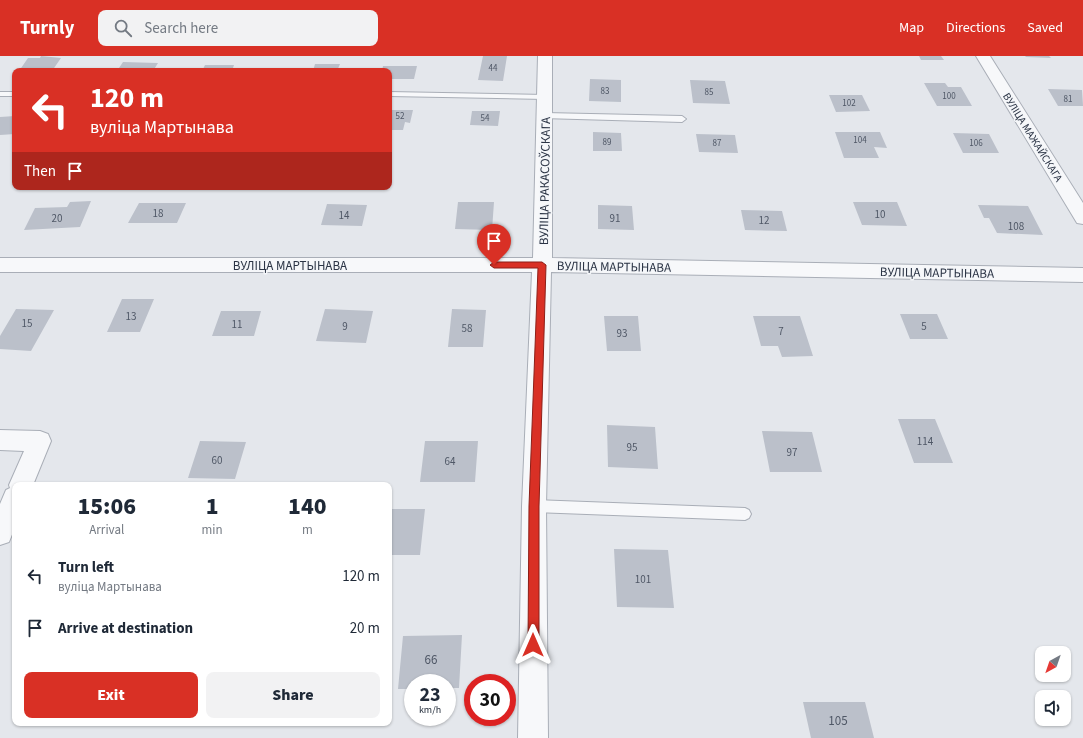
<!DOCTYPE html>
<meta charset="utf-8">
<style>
body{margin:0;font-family:"Source Sans 3",sans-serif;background:#f2f2f3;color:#1f2937;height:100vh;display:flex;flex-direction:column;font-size:15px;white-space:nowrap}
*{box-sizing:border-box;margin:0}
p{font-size:13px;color:#747a83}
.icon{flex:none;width:22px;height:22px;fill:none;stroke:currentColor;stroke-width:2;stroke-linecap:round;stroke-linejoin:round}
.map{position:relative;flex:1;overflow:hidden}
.details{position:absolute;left:12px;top:426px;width:380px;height:244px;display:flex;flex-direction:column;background:#fff;border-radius:8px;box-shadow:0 1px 3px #0004}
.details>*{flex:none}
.hud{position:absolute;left:12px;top:12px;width:380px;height:122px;border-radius:8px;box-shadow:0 1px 3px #0004;background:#d93025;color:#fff;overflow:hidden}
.needle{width:26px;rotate:220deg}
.tools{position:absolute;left:1035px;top:590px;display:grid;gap:8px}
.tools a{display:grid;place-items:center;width:36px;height:36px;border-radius:8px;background:#fff;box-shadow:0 1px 3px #0004;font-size:20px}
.speed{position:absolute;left:404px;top:618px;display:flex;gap:8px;font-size:20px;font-weight:700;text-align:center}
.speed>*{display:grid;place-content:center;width:52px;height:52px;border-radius:50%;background:#fff;box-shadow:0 1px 3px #0004;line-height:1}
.speed small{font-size:10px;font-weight:400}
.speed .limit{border:6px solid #d22;background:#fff;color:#111}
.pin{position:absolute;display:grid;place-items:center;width:34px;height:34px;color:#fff;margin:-41px -17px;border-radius:50% 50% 50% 0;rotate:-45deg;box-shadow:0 0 4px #0007}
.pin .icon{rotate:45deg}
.me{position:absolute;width:44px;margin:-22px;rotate:0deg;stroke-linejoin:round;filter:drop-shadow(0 0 3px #0008)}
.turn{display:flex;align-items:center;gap:14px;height:84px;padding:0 12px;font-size:18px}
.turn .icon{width:52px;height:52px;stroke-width:2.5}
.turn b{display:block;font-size:28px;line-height:34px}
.then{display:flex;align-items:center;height:38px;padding:0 12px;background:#0003;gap:8px;font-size:15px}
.eta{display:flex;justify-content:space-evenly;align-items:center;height:68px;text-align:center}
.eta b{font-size:24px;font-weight:800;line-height:28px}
.cta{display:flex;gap:8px;margin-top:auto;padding:8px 12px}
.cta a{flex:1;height:46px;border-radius:8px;background:#d93025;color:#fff;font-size:16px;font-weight:800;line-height:46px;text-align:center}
.cta a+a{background:#f2f2f3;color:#1f2937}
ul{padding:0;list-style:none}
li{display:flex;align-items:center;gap:12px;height:52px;padding:0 12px}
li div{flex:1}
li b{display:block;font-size:15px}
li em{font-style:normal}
header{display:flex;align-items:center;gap:24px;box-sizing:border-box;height:56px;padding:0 20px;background:#d93025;color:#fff}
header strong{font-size:19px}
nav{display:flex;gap:22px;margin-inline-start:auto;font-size:14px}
.search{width:280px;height:36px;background:#f2f2f3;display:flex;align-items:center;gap:10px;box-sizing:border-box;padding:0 14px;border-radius:8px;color:#747a83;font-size:15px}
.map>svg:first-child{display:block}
.building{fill:#bbc0ca}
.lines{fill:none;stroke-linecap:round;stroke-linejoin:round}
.lane-casing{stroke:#a9aeb7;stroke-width:2}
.street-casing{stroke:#a9aeb7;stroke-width:2}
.lane{fill:#f7f8fa;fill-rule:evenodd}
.street{fill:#f7f8fa;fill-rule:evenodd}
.route{fill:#d93025;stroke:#8d1f18}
.labels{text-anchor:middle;stroke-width:3;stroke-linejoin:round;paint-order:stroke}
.far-number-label{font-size:9px;fill:#4f5766}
.far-street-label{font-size:11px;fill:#2b3445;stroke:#f4f6f9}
.number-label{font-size:11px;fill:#4f5766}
.street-label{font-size:13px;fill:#2b3445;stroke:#f4f6f9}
.near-number-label{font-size:13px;fill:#4f5766}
</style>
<header>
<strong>Turnly</strong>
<div class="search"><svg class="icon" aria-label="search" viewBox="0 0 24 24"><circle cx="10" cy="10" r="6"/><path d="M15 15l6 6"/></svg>Search here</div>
<nav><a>Map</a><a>Directions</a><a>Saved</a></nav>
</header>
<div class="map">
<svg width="1083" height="682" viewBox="0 0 1083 682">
<rect width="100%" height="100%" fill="#e4e7ec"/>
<path class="building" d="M41,0L61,2L52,15H19L28,2H40Z
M483,0H507L503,25L478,24Z
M919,0H941L944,4H921Z
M1025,0H1049L1051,2L1026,1Z
M123,6L158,7L153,15H117Z
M315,8H340L337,15H313Z
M205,9H234L232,15H202Z
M383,10H417L414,23H389V15H382Z
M590,23L621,24V46L589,45Z
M690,24L725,25L730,48L693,47Z
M924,27H945L948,31H961L972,50H937Z
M1048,33L1082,34L1083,50H1058Z
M829,39H862L870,55L836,56Z
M389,54H413L410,67L405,66L403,74H389Z
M472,55H500L498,70L470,69Z
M15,60V78L0,79V61Z
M593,76L621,77L622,95H593Z
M835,76H880L887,92L874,91L879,102H844Z
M953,77L989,78L999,97H963Z
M696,78L735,79L738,97L699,96Z
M91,145L80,171L24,174L35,152L67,151L70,146Z
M458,146H494L492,174L455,173Z
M853,146H897L907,170L862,169Z
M139,147H186L177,167H128Z
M327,148L367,149L362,170L321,169Z
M598,149L632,150L634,174L598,173Z
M978,149L1028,150L1043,179L997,177L989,162H984Z
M741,154L782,155L787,175L745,174Z
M122,243H154L140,276H107Z
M16,253L54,254L31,295L0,293V280Z
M325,253L373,255L366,287L316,285Z
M452,253L486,254L483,291H448Z
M221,255H261L254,280H212Z
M900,258H937L948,283H910Z
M604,260H638L641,295H607Z
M753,260H800L813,300L782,301L778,290H761Z
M898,363H935L953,407H914Z
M607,369L655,371L658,413L608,411Z
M762,375L812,376L822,416H770Z
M200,385L246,386L235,423L188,422Z
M425,385H478L475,426H420Z
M389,453H425L420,499H389Z
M614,493L668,494L674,552L617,551Z
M462,579L459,632H447V627H413V633H398L403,580Z
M803,646H865L874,682H811Z"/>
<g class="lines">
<defs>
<path id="lane" d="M0,36H15V40H0Z
M389,36L545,39L549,41L545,43L389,40Z
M545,57L682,60L686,63L682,66L542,62L541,60Z
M534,444L745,452L749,454L751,458L749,462L745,464L534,456L530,454L528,450L530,446Z"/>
<path id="street" d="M538,0H552V202L1083,212V226L551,216L546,450L548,682H518L522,450L532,216H0V202H533Z
M976,0H990L1083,147V168L1077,167Z
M0,374L40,375L48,378L51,385L33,429H15V471L9,486L0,489V448L6,434L10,432L9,429L24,395L0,394Z"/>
</defs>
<use href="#lane" class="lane-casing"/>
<use href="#street" class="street-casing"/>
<use href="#lane" class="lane"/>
<use href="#street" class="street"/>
</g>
<path class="route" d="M494,206H542L546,209L539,450V589L537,593L533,595L529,593L528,589L529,450L538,212H494L490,209Z"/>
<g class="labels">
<g class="far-number-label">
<text x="493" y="15">44</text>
<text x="605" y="38">83</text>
<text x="709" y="39">85</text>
<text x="949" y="43">100</text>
<text x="1068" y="46">81</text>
<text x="849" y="50">102</text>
<text x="400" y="63">52</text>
<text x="485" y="65">54</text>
<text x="860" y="87">104</text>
<text x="607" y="89">89</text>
<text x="717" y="90">87</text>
<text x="976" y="90">106</text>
</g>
<g class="far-street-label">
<text transform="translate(1033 81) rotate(58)" y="4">ВУЛІЦА МАЖАЙСКАГА</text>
</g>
<g class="number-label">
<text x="158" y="161">18</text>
<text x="880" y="162">10</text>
<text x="344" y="163">14</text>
<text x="57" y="166">20</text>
<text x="615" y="166">91</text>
<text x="764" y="168">12</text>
<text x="1016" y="174">108</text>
<text x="131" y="264">13</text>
<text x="27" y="271">15</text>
<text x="237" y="272">11</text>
<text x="345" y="274">9</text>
<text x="924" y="274">5</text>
<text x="467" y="276">58</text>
<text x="781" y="279">7</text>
<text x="622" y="281">93</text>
<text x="925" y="389">114</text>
<text x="632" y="395">95</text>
<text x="792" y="400">97</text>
<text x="217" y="408">60</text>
<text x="450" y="409">64</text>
<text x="643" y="527">101</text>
</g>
<g class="street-label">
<text transform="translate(544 125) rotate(-89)" y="5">ВУЛІЦА РАКАСОЎСКАГА</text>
<text x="290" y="214">ВУЛІЦА МАРТЫНАВА</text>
<text transform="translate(614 210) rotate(1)" y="5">ВУЛІЦА МАРТЫНАВА</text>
<text transform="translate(937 216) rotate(1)" y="5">ВУЛІЦА МАРТЫНАВА</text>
</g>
<g class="near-number-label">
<text x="431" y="608">66</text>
<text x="838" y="669">105</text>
</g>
</g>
</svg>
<div class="tools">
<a><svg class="needle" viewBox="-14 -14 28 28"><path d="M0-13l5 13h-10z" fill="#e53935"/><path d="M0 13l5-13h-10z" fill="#747a83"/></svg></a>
<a><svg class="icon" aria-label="sound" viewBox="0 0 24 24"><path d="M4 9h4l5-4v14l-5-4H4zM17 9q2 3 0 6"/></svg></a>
</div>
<div class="speed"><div>23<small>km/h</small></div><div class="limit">30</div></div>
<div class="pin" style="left:494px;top:209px;background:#d93025"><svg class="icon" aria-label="arrive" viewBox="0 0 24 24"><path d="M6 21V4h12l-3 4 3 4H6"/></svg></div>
<svg class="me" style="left:533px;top:589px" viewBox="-20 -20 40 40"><path d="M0-17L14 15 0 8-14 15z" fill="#d93025" stroke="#fff" stroke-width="4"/></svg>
<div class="hud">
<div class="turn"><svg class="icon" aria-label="left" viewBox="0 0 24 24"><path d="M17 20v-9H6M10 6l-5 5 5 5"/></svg><div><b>120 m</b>вуліца Мартынава</div></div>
<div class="then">Then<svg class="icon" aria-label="arrive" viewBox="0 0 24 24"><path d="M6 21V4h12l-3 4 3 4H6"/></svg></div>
</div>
<section class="details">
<div class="eta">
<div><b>15:06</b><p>Arrival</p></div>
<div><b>1</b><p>min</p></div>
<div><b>140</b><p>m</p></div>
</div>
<ul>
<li><svg class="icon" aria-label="left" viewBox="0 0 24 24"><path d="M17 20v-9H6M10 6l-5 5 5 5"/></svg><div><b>Turn left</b><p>вуліца Мартынава</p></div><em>120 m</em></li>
<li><svg class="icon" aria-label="arrive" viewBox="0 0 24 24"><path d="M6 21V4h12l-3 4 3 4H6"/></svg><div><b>Arrive at destination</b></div><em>20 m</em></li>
</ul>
<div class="cta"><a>Exit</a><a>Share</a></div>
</section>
</div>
